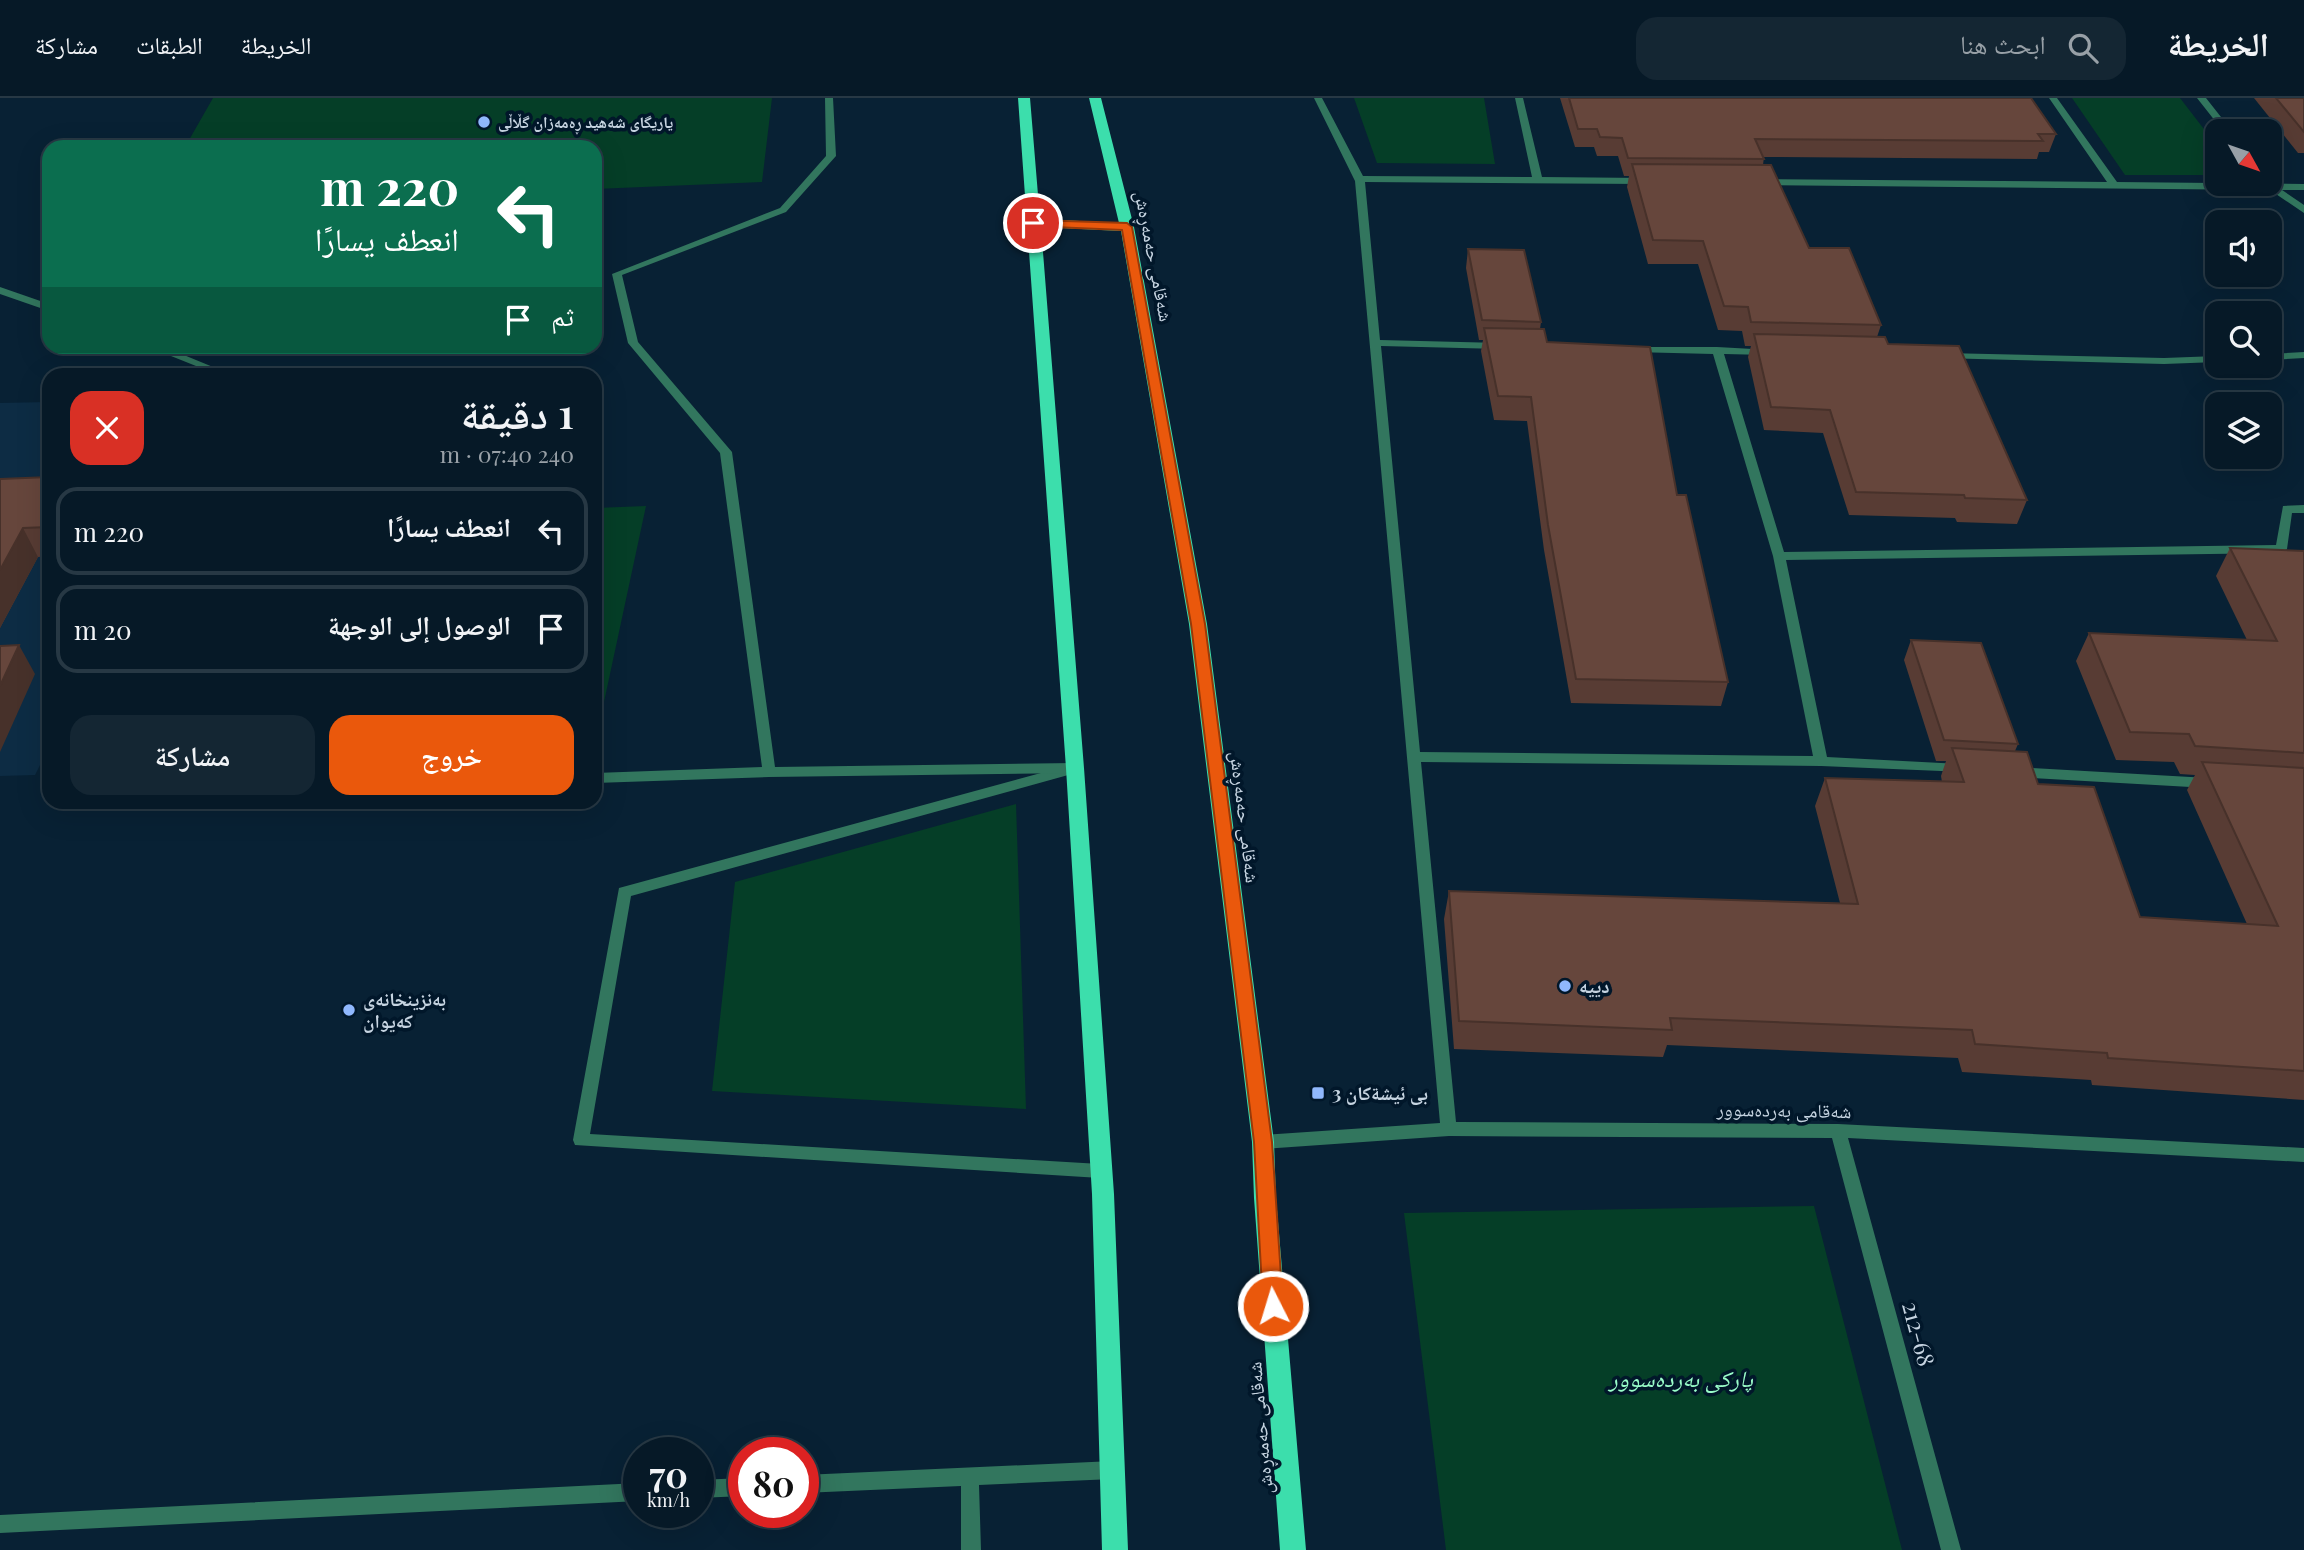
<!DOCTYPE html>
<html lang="ar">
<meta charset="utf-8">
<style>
body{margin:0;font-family:"Playfair Display","Noto Naskh Arabic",serif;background:#142633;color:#f1f3f6;direction:rtl;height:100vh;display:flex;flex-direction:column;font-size:26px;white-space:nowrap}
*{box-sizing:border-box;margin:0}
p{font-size:23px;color:#98a0a7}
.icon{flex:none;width:38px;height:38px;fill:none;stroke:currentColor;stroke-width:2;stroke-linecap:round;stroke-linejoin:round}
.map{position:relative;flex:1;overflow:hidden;direction:ltr}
.side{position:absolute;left:42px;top:270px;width:560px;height:441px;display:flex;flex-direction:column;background:#061927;border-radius:21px;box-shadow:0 7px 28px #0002,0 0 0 2px #273844;direction:rtl}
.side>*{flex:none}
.hud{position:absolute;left:42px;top:42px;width:560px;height:214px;border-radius:21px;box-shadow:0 7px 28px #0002,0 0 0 2px #273844;direction:rtl;background:#0b6e4f;color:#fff;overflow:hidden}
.needle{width:46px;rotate:130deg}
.controls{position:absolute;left:2205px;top:21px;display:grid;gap:14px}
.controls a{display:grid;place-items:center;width:77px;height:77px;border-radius:14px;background:#061927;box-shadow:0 7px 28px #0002,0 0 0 2px #273844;font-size:35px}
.speed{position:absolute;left:623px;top:1339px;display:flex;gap:14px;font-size:35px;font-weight:700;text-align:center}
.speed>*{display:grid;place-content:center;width:91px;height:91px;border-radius:50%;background:#061927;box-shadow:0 7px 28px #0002,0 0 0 2px #273844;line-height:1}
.speed small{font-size:18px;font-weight:400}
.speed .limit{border:10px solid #d22;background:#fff;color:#111}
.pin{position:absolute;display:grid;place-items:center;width:60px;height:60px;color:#fff;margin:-30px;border:4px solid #fff;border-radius:50%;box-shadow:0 2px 7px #0007}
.me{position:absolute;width:77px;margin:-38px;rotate:355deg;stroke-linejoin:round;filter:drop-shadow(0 0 5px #0008)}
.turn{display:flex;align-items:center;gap:24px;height:147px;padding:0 28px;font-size:32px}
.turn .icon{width:91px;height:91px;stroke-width:2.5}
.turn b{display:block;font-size:49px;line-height:60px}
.then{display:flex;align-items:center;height:66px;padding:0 28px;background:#0003;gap:14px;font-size:26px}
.round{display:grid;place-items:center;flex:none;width:74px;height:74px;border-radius:21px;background:#142633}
.overview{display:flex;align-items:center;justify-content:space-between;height:119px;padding:0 28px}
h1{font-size:42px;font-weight:600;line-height:52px}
.action{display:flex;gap:14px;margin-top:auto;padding:14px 28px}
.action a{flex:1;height:80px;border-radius:21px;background:#ea580c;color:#fff;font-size:28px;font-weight:600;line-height:80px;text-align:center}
.action a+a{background:#142633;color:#f1f3f6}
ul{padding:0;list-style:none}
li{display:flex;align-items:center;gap:21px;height:88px;margin:0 14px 10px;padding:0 14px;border:4px solid #273844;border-radius:21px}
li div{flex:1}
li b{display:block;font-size:26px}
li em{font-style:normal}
header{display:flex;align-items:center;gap:42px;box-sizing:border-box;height:98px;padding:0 35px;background:#061927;border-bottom:2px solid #273844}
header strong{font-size:33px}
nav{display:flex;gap:38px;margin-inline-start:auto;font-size:24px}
.search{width:490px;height:63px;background:#142633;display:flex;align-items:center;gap:18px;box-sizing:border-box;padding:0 24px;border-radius:21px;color:#98a0a7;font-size:26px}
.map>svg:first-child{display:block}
.built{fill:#0d2c44}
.green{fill:#053e27}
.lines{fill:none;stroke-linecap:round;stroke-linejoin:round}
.service{fill:#32765e;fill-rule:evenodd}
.minor{fill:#32765e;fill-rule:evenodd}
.tertiary{fill:#32765e;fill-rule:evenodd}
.trunk{fill:#3cdeac;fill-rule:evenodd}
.wall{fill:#583c34}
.shaded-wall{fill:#47312a}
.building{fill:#66463c;stroke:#47312a;stroke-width:2}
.route{fill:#ea580c;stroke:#983908;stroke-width:2}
.poi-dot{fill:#90b8fd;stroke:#01172a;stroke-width:2.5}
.labels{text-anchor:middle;stroke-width:7;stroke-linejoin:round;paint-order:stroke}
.far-poi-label{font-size:16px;font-weight:bold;fill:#c6d4e1;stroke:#01172a;text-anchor:start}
.street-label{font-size:19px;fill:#c6d4e1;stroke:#01172a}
.poi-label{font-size:19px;font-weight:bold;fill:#c6d4e1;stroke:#01172a;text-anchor:start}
.near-street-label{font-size:23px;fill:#c6d4e1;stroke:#01172a}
.near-park-label{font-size:23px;font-style:italic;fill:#99fdc9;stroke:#01172a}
</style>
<header>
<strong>الخريطة</strong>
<div class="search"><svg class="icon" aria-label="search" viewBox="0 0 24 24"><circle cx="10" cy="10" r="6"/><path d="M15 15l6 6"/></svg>ابحث هنا</div>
<nav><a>الخريطة</a><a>الطبقات</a><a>مشاركة</a></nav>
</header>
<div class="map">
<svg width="2304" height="1452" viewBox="0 0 2304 1452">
<rect width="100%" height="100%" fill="#082134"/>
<path class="built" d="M49,304V649L35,677L0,678V305Z"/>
<path class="green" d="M213,0H772L762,84L595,91V49H185Z
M1354,0H1484L1495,66L1377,65Z
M2072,0H2180L2217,48V77H2125Z
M646,408L595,646V410Z
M1016,706L1026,1011L712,993L735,784Z
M1814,1108L1902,1452H1446L1404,1115Z"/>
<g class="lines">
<path class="service" d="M1074,666L1081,671L1079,674L631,798L590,1036L1100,1066L1106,1068L1108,1073L1106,1078L1100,1080L575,1047L573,1042L619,790Z"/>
<path class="minor" d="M825,0H833L836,58L786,114L622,177L638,244L732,354L775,669L1075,665L1082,670L1075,675L769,679L595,685V675L762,669L720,355L628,245L612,176L780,110L826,58Z
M1314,0H1322L1363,78L1532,79L1515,0H1523L1542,79L1645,80L1650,83L1645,86L1365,84L1380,242L1501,245L1506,248L1501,251L1381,248L1420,654L1813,658L1773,458L1713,256L1633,254L1628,251L1629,249H1717L1771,252V256L1767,257L1724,256L1784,454L2276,447L2283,408L2304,407V415H2292L2287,451L2281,455L1786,462L1827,659L1960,666L1965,668L1967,671L1965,674L1821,668L1421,664L1456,1024L1838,1026L2304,1050V1064L1848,1040L1961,1452H1941L1832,1040L1449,1038L1263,1051L1257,1049L1255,1044L1257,1039L1263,1037L1440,1025L1355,83Z
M2049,0H2057L2117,84L2304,86V92H2282L2304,107V115L2270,92L1760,87L1755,84L1760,81L2107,84Z
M2197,0H2206L2232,33H2223Z
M0,189L49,206V213L0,196Z
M146,248H162L230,276H216Z
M2304,254V260L2270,262V256Z
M1944,255L2164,260L2217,258V264L2164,266L1940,260V256Z
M2015,669L2208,680L2215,685L2208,690L2015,679L2008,674Z"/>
<path class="tertiary" d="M1113,1363L1120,1366L1122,1372L1120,1378L1113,1381L979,1387L981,1452H961V1388L803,1395V1377Z
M744,1380V1398L698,1400V1382Z
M639,1385V1403L0,1435V1417Z"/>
<path class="trunk" d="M1018,0H1030L1040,121L1119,125L1089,0H1101L1134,129L1207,526L1274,1044L1276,1100L1306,1452H1280L1254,1100L1252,1044L1189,526L1121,133L1041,129L1084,670L1114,1096L1128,1452H1102L1092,1096L1066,670Z"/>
</g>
<path class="wall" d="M1560,0H2031L2056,36L2049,54H2039L2037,61L1764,59L1763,67L1809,150L1881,227L1877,239L1888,246L2027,402L2017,426L1957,424L1955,420L1849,417L1823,335L1764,332L1748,259L1751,248H1745L1742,233L1718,232L1698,166H1648L1627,89L1629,78H1624L1618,58H1597L1594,49H1575Z
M2254,0H2304V55H2298Z
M1468,151L1541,224L1540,231L1547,244L1677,397L1728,584L1721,608L1571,605L1544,452L1527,323L1494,322L1481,253L1483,242H1479L1466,170Z
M49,379V458L38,459L0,530V381Z
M2230,450L2304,453V1002L2092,987L2091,982L1962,974L1958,960L1667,947L1663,959L1454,951L1444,821L1449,793L1840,805L1815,708L1825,680L1942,684L1941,678L1946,663H1936L1904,562L1911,542L2018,646L2015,653L2038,686L2140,819L2247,826L2187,692L2195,677L2180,676L2174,664L2116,662L2076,563L2089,535L2247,542L2216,478Z"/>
<path class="shaded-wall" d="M23,430L38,459L0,530V472Z
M19,547L35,576L0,654V588Z"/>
<path class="building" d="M1569,0H2031L2056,36H2038L2043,43L1755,41L1764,61L1628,60L1622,40L1600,39L1597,31H1578Z
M2276,0H2304V34Z
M1632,66L1771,67L1809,150H1849L1881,227L1751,224L1748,209L1724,208L1703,143L1653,142Z
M1468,151L1524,152L1541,224L1482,222Z
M1484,230L1544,231L1547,244L1650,249L1677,397H1686L1728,584L1576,581L1548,427L1531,299L1498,298Z
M1754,236L1885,239L1888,246L1959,248L2027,402L1965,400L1964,397L1856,394L1830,312L1771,309Z
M49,379V429L23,430L0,472V381Z
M2230,450L2304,453V655L2195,648L2189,636L2130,634L2089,535L2277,543Z
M1911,542L1981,545L2018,646L1944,642Z
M19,547L0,588V548Z
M1952,650L2027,654L2038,686L2094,689L2140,819L2278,828L2202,664L2304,670V973L2108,960L2107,955L1975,946L1972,932L1670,920L1672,932L1459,923L1449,793L1858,806L1825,680L1964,684Z"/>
<path class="route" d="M1033,122L1127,125L1132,129L1205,526L1272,1044L1283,1208L1280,1215L1273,1217L1266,1215L1263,1208L1254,1044L1191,526L1122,132L1029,128L1027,125Z"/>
<g class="poi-dot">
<circle cx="484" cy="24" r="7"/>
<circle cx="1565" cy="888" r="7"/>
<circle cx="349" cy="912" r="7"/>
<rect x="1311" y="988" width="14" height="14" rx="3.5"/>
</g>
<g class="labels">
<g class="far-poi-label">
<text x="498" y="30">یاریگای شەهید ڕەمەزان گڵاڵی</text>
</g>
<g class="street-label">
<text transform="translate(1154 158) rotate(79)" y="7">شەقامی حەمەڕەش</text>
<text transform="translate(1245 719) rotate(83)" y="7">شەقامی حەمەڕەش</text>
<text transform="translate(1784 1012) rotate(1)" y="7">شەقامی بەردەسوور</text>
<text transform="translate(1260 1330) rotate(-95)" y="7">شەقامی حەمەڕەش</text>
</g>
<g class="poi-label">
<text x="1579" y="895">دییە</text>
<text x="363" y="908">بەنزینخانەی<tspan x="363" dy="22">کەیوان</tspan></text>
<text x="1332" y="1002">بى ئيشةكان 3</text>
</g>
<g class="near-street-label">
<text transform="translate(1918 1236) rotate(75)" y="8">212-68</text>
</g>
<g class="near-park-label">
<text x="1681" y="1289">پارکی بەردەسوور</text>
</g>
</g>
</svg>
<div class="controls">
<a><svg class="needle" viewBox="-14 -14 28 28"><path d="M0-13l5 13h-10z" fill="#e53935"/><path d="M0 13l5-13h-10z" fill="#98a0a7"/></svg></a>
<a><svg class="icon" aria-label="sound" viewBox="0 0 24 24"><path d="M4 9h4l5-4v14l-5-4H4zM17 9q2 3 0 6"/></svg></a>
<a><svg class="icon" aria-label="search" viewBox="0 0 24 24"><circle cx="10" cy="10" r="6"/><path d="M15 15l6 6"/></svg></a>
<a><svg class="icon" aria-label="layers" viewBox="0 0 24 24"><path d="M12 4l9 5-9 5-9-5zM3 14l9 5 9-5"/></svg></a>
</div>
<div class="speed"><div>70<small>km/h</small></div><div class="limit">80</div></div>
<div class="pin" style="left:1033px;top:125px;background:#d93025"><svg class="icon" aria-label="arrive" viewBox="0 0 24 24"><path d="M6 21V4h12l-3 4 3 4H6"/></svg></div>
<svg class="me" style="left:1273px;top:1208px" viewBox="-20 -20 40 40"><circle r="17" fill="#ea580c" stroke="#fff" stroke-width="3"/><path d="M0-11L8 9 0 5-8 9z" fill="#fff"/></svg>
<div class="hud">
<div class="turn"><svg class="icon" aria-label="left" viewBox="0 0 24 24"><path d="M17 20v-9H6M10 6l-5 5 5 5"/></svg><div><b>220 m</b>انعطف يسارًا</div></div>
<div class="then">ثم<svg class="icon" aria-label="arrive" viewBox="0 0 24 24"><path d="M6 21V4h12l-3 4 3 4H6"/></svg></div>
</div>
<section class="side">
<div class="overview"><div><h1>1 دقيقة</h1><p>240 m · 07:40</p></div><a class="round" style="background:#d93025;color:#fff"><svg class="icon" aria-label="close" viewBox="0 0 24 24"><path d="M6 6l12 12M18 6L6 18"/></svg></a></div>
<ul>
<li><svg class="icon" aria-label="left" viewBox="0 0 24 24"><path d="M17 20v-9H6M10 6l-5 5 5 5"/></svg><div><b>انعطف يسارًا</b></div><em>220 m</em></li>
<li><svg class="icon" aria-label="arrive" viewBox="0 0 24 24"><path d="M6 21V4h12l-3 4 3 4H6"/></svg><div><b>الوصول إلى الوجهة</b></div><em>20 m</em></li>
</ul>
<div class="action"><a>خروج</a><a>مشاركة</a></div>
</section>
</div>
